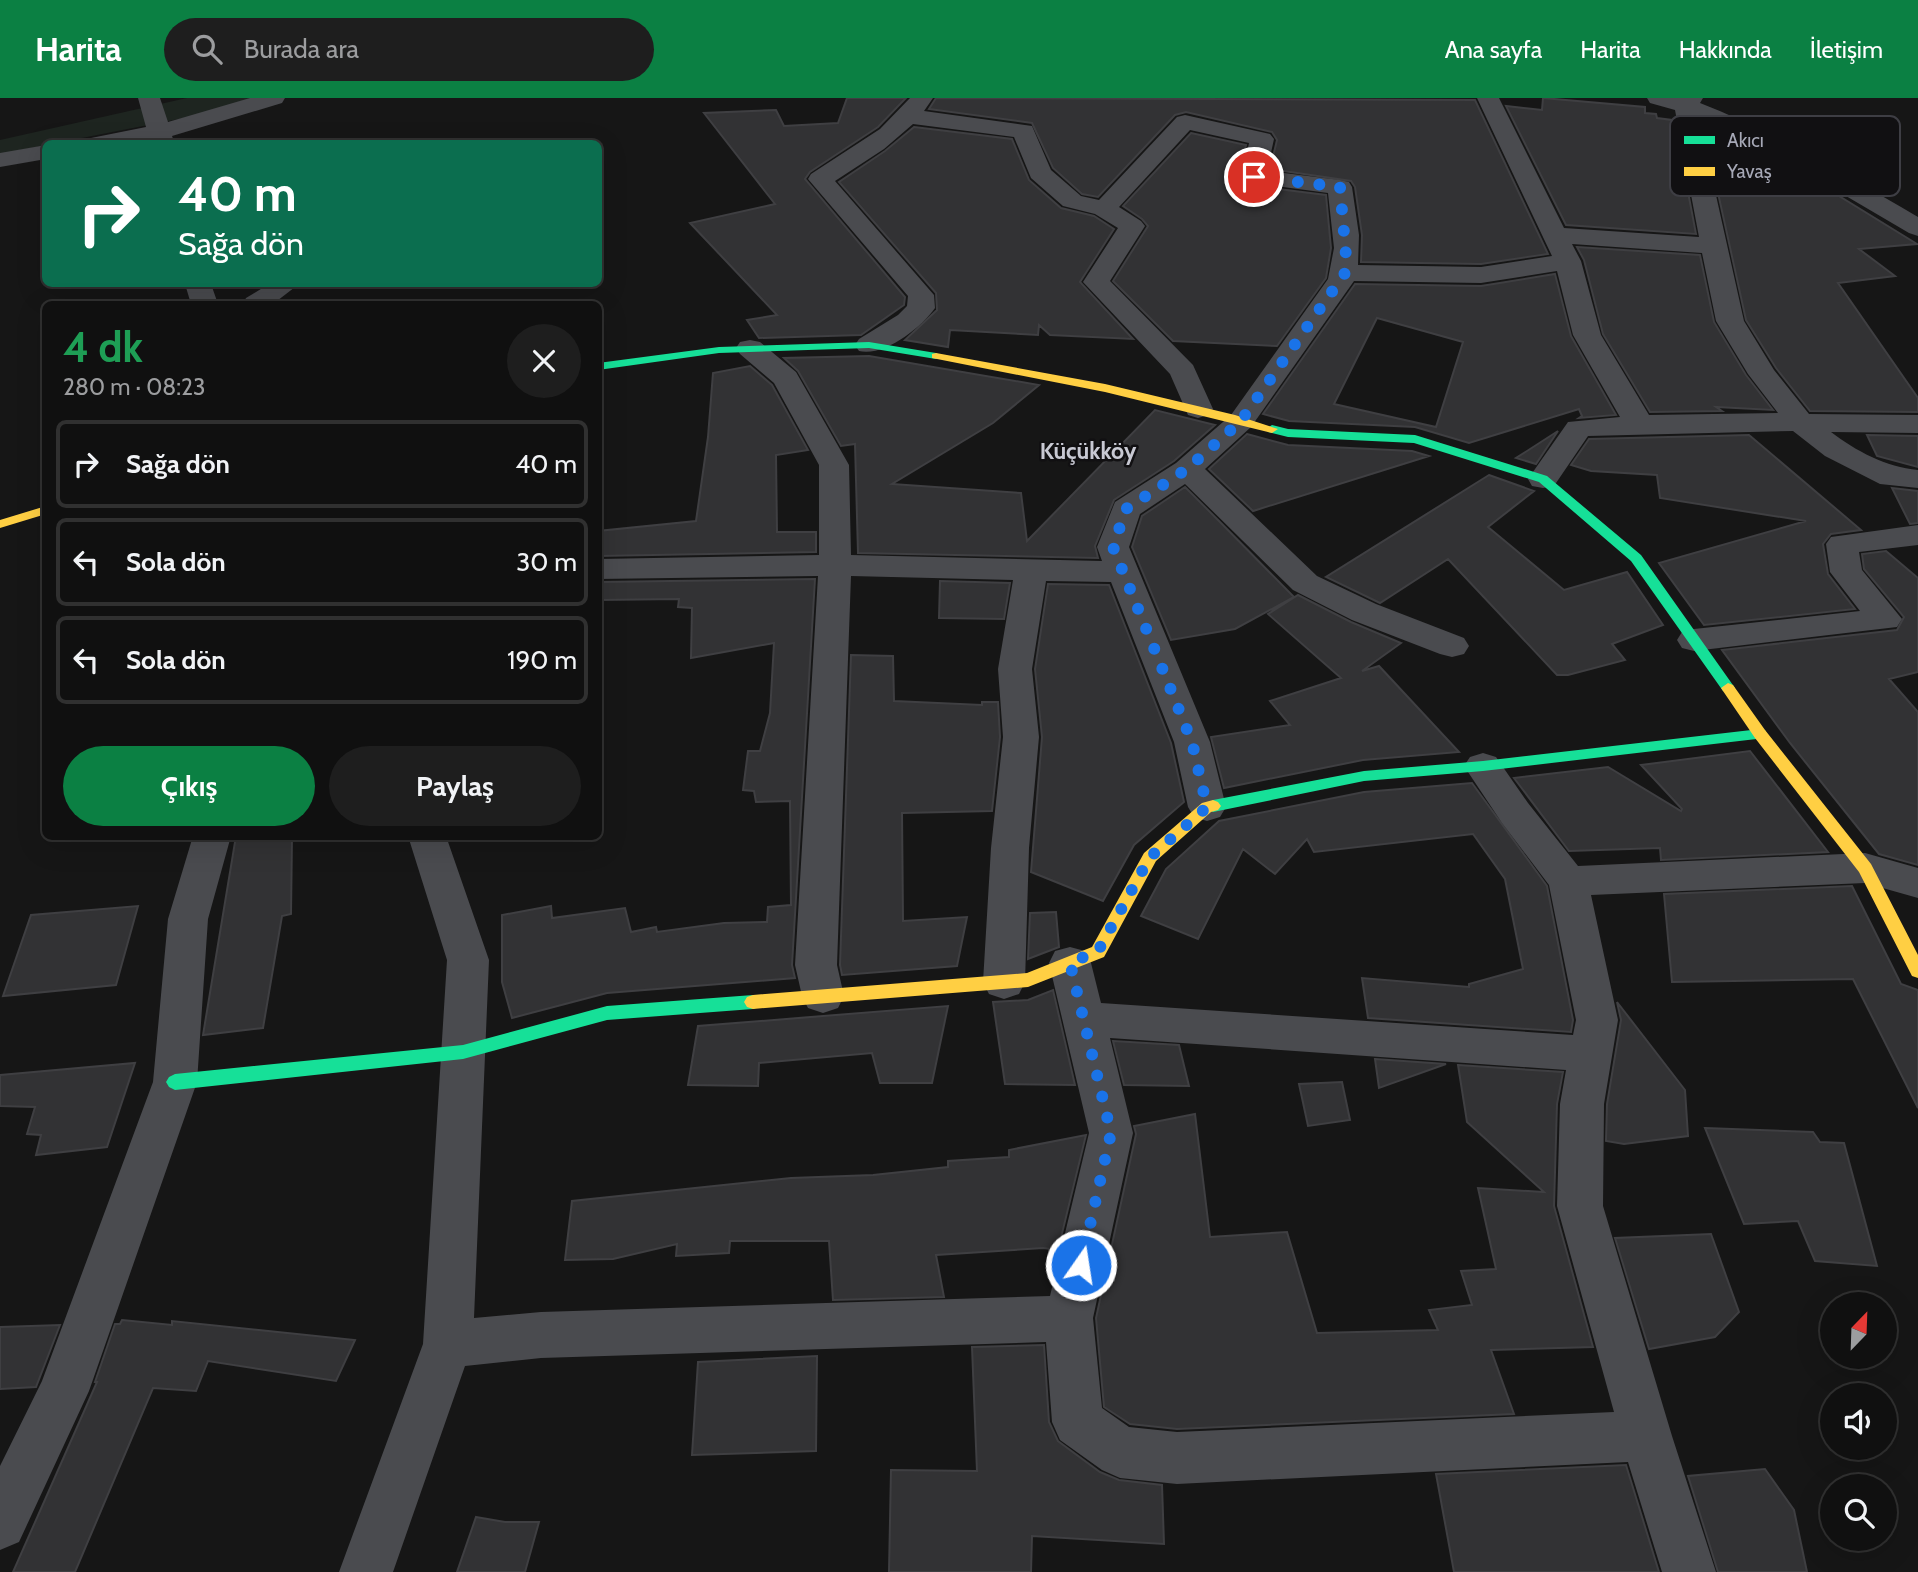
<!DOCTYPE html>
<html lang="tr">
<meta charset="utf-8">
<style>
body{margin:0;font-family:Cabin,sans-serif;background:#1e1e1e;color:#f1f3f6;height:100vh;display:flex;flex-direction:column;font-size:26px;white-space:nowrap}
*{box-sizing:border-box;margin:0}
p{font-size:23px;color:#9c9d9f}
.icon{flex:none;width:38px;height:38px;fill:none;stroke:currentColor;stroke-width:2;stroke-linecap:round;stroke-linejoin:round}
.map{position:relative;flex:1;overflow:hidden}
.panel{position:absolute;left:42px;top:203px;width:560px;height:539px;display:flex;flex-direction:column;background:#101010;border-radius:10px;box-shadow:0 7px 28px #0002,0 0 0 2px #303030}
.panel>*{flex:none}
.banner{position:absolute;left:42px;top:42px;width:560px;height:147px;border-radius:10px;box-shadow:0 7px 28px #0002,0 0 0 2px #303030;background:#0b6e4f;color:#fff;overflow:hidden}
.needle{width:46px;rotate:23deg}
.controls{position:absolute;left:1820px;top:1194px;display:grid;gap:14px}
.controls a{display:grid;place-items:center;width:77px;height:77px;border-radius:50%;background:#101010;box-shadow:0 7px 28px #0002,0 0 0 2px #303030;font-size:35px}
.pin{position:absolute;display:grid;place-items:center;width:60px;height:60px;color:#fff;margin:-30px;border:4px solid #fff;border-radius:50%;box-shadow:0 2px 7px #0007}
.me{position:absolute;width:77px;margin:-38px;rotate:13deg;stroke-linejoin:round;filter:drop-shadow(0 0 5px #0008)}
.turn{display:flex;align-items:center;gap:24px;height:147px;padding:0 21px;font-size:32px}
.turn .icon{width:91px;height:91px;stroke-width:2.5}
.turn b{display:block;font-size:49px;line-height:60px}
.round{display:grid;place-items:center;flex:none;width:74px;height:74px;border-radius:37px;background:#1e1e1e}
.overview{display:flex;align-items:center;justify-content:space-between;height:119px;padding:0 21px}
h1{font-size:42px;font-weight:800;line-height:52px;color:#1e9e55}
.primary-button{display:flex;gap:14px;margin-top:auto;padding:14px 21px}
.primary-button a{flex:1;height:80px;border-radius:42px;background:#0b8043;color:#fff;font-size:28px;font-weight:800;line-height:80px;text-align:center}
.primary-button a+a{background:#1e1e1e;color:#f1f3f6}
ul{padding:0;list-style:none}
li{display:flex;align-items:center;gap:21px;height:88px;margin:0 14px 10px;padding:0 7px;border:4px solid #303030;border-radius:10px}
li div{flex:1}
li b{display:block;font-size:26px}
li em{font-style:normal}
header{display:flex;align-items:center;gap:42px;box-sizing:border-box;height:98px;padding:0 35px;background:#0b8043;color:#fff}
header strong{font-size:33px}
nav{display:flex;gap:38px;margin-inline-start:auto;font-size:24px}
.search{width:490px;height:63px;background:#1e1e1e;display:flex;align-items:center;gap:18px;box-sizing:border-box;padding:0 24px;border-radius:38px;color:#9c9d9f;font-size:26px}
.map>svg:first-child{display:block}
.green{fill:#1e2520}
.building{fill:#323234;stroke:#3f3f42;stroke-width:2;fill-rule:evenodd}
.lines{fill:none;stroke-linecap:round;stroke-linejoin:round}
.street{fill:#4a4b4f;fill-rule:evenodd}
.fast{fill:#16e098;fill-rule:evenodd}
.slow{fill:#ffcf43;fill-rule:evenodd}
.route{stroke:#1a73e8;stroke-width:12;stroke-dasharray:0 21.6}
.labels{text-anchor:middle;stroke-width:5;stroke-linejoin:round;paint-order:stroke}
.far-district-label{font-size:23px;font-weight:bold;fill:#c8c9d3;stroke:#111012}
.key{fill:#111012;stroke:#3e3e44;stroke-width:2}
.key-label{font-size:19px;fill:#a7a9b7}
</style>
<header>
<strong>Harita</strong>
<div class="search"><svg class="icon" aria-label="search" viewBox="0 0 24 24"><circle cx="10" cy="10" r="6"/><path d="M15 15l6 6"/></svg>Burada ara</div>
<nav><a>Ana sayfa</a><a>Harita</a><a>Hakkında</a><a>İletişim</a></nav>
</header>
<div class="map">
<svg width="1918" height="1474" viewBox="0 0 1918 1474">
<rect width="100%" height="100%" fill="#161616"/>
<path class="green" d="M187,0H252L189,19L0,56V42Z"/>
<path class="building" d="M847,0H906L878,29L810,74L805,81L905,199L904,207L861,237L759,240L747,222L777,217L690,125L775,106L704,15L776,12L784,28L838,25Z
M936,0L1475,2L1548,156L1481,166L1361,164L1362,137L1355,89L1351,83L1270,71L1277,42L1272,34L1186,14L1175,17L1098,99L1082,96L1053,70L1032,25L929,11Z
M1543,0L1645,9V15L1656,16L1657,20L1672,22V36H1677L1696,136L1566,127L1506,8L1542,12Z
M914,29L1012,41L1029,82L1061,110L1094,118L1114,131L1080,184L1133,241L1050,237L1039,227L1038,237L950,232L948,249L905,242L937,212L936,195L839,84L885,53Z
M1191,35L1246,47L1239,78L1245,87L1326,97L1331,150L1326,180L1277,248L1173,243L1113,183L1148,128L1142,121L1123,108Z
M1705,36H1724L1782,63L1917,146L1859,151L1895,178L1838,185L1918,300V314L1810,313L1776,270L1746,222Z
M1577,149L1700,157L1714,224L1746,277L1773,312L1716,309L1722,313L1650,314L1603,236L1584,162Z
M1555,176L1571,238L1616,317L1579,320L1582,318L1579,311L1469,345L1415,329L1289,323L1263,316L1355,186L1481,188ZM1377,220L1463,244L1436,329L1334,306Z
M869,258L1039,287L993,325L892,386L1021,395L1027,443L1155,312L1215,327L1174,363L1114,402L1095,448L1098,460L858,455L855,346L841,348L798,273L784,260Z
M750,268L772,287L808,352L776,357L777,434H816V454L598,458V433L696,423L708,339L713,275Z
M1558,333L1536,366L1516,360L1527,353Z
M1247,336L1288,347L1412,353L1429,358L1253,413L1209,371Z
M1749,337L1861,432L1831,436L1823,446L1828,476L1855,511L1704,527L1659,465L1806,423L1660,400L1657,377L1591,373L1571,367L1589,341Z
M1867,337L1918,338V369L1877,358Z
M1489,377L1534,393L1488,429L1564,492L1627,474L1663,527L1612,546L1625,562L1568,577H1557L1448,461L1380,505L1326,479Z
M1185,389L1220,424L1294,499L1235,531L1171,542L1132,449L1142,418Z
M1892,390L1918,393V425L1910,426Z
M1886,453L1918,480V574L1889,581L1918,614V767L1879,756L1790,645L1722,552L1897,532L1904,519L1864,471L1862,456Z
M815,481L792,867L795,880L607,895L512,920L502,884V817L551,808L552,820L625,810L631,834L656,829L657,834L724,825L767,824L768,809L791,807L790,703L756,704L754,693L743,692L748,653H760L770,615L774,545L691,560L692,510L678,509L679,501L598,502V484Z
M940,483L1010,485L1004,521L939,520Z
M1048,486L1109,487L1171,645L1184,704L1134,747L1103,803L1031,774L1042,639L1035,571Z
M1298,497L1351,524L1401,545L1362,573L1379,568L1459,654L1363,662L1224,690L1211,639L1290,627L1270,603L1341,580L1268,516Z
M851,557L893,558L894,603L982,607V604H998L1000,639L992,713L902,715L903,823L967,819L957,868L842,877L840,867Z
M1750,653L1828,754L1661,762L1660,750L1569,753L1514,680L1608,669L1681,713L1682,711L1641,667Z
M1472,685L1547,788L1573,922L1571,934L1368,920L1362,880L1469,889V886L1523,871L1505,781L1473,736L1314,754L1307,741L1275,776L1243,751L1198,841L1141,818L1166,771L1219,723L1364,694Z
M236,738H292L291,816L282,818L263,930L203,937Z
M1852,788L1901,886L1918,892V1010L1853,881L1672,884L1664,796Z
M138,808L116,887L3,898L31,817Z
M1056,814L1059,849L1028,861L1030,815Z
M1053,892L1075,987L1005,986L993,904L1028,902Z
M1617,904L1685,992L1688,1038L1624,1046L1606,1043L1607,1006L1621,922Z
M948,908L932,985H880L872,955L759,965L758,988L688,987L698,928Z
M1113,943L1179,947L1189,988L1124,987Z
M1375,961L1446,966L1379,990Z
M135,965L107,1049L36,1057L41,1037L27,1036L35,1009L0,1008V977Z
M1458,967L1563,974L1557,1006L1554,1108L1593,1249L1491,1252L1514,1316L1177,1331L1130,1326L1104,1309L1096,1220L1136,1036L1134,1028L1195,1016L1210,1139L1287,1134L1317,1235L1438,1232L1429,1212L1472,1207L1461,1173L1496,1171L1478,1090L1544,1094L1467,1024Z
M1342,984L1350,1022L1308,1028L1299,986Z
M1705,1030L1813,1034L1820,1044L1844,1045L1877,1168L1815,1163L1798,1123L1744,1126Z
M1086,1037L1058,1152L1043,1150L936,1157L944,1199L833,1202L829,1143H730L729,1155L676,1158L677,1146L613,1161L565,1162L572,1103L791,1080L873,1077L948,1069V1063L1009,1059V1052Z
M1711,1136L1739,1214L1715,1239L1649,1251L1615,1140Z
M122,1222L172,1227V1223L355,1242L336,1283L208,1263L196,1293L153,1290L75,1474H13L97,1284H95L115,1226H120Z
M60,1227L36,1289L0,1291V1229Z
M1044,1247L1049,1324L1058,1343L1100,1374L1119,1382L1162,1387L1164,1446L1032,1438L1031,1474H889L891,1372L977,1373L972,1249Z
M817,1258L816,1353L692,1357L698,1264Z
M1626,1367L1659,1474H1454L1436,1376Z
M1765,1371L1794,1412L1807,1474H1718L1688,1378Z
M476,1419L505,1424H539L525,1474H457Z"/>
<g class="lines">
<path class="street" d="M138,0H160L168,24L250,0H285L282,5L172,38L175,46H151L150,43L135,46H83L86,41L146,29Z
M910,0H933L924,13L1032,28L1051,72L1081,98L1099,102L1177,19L1185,17L1270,36L1274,41L1267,73L1340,82L1349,84L1352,89L1359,137L1358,167L1481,169L1552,158L1477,0H1499L1564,130L1699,139L1675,12L1650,5L1647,0H1703L1700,5C1777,35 1847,78 1918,119V138L1909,135L1783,61L1699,21L1744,223L1774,272L1809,316L1918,317V335L1831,334C1856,353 1886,369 1918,372V390L1880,386L1825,358L1793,333L1588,338L1554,388L1543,390L1532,388L1528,381L1568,324L1620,319L1573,237L1557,173L1481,185L1354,183L1251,329L1205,371L1317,478L1376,506L1464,540L1469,548L1464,556L1452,559L1440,556L1352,522L1293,492L1185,386L1140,416L1129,449L1210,644L1226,709L1220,719L1207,723L1194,719L1188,709L1174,644L1111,484L1046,483L1032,571L1039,639L1029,750L1025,884L1019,896L1004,901L989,896L983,884L991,750L1003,639L998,571L1013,482L851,478L837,867L844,898L838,910L823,915L808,910L802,898L795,867L818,478L598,481V461L819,457V367L774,285L740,256L736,250L740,244L750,242L760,244L796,274L849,367L851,457L1102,463L1097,449L1115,404L1176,365L1231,317L1328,181L1334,150L1328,95L1245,84L1242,79L1249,45L1190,32L1119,109L1141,123L1145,128L1110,183L1193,267L1213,311L1208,317L1198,320L1188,317L1170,276L1083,184L1118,130L1095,116L1063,108L1031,80L1014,39L913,26L884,51L835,83L934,197L935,210C921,230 884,259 859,253L855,247L859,241L898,217L907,208L908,198L808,81L811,76L880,31ZM1572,146L1702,155L1716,223L1748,276L1778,315L1649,317L1601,237L1581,163Z
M46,47V61L0,69V55Z
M185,186H211L218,206H191Z
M269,186H299L273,206H243L246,200Z
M1918,427V447L1859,454L1862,472L1902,521L1897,529L1694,553L1682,550L1677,542L1682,534L1694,531L1860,513L1830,474L1826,446L1831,439Z
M1483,655L1496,659L1528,705L1578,768L1865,755L1918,770V800L1865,785L1591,797L1618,922L1604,1006L1603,1108L1672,1338L1716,1474H1662L1628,1364L1177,1386L1120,1380L1102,1372L1060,1342L1052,1324L1046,1244L541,1260L465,1268L393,1474H339L423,1246L447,862L408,738H446L489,862L474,1220L541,1214L1050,1198L1089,1035L1049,865L1055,853L1070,849L1085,853L1091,865L1101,905L1573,937L1576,922L1549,787L1502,725L1464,668L1470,659ZM1110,940L1566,972L1560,1006L1557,1108L1614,1314L1177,1334L1129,1329L1102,1310L1093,1220L1133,1035Z
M193,738H231L208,821L197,984L89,1293L19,1444L0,1452V1368L42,1283L153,984L168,821Z"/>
<path class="fast" d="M869,244L936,255L942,258L936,261L869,250L719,255L598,272V265L719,249Z
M1272,327L1288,331L1415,337L1547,378L1641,457L1735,590L1728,595L1723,593L1631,463L1539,384L1414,345L1288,339L1268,334L1266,331Z
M1760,631L1765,632L1767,636L1765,640L1483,673L1364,683L1213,714L1205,708L1213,702L1364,673L1483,663Z
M753,897L759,899L762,904L759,909L753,911L607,922L463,961L175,992L169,989L166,984L169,979L175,976L463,947L607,908Z"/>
<path class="slow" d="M936,255L1105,286L1235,317L1278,331L1272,335L1105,294L932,260V256Z
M46,408V416L0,430V422Z
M1728,585L1733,587L1765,632L1871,766L1918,857V880L1912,878L1859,774L1755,640L1723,593L1721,590Z
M1213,702L1218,704L1221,708L1218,712L1211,714L1156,763L1104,859L1028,889L753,911L747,909L744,904L747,899L753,897L1027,875L1092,849L1144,755L1202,705Z"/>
</g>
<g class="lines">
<path class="route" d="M1081,1167L1111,1035L1070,865L1098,853L1150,759L1207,709L1192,644L1113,449L1126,411L1187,371L1241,323L1345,175L1346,158L1340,89L1254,79"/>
</g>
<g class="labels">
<g class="far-district-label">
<text x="1088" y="361">Küçükköy</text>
</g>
</g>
<rect x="1670" y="18" width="230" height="80" rx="10" class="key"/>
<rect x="1684" y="38" width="31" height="8" fill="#16e098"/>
<rect x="1684" y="69" width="31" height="9" fill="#ffcf43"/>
<g class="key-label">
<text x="1727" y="49">Akıcı</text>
<text x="1727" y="80">Yavaş</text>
</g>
</svg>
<div class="controls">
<a><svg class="needle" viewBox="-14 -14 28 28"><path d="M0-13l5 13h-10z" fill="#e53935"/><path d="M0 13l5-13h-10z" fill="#9c9d9f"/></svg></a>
<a><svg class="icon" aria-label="sound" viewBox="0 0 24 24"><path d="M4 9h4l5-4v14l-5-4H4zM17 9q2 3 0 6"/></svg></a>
<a><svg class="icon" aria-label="search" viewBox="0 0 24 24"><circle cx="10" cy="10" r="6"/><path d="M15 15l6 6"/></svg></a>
</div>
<div class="pin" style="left:1254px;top:79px;background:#d93025"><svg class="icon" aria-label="arrive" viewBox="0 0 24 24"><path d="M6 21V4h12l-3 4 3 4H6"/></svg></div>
<svg class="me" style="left:1081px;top:1167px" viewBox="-20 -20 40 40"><circle r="17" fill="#1a73e8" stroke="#fff" stroke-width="3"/><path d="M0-11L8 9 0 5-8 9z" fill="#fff"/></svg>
<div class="banner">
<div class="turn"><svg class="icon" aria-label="right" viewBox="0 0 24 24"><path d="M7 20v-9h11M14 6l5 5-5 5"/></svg><div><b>40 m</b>Sağa dön</div></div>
</div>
<section class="panel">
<div class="overview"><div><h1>4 dk</h1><p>280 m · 08:23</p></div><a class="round"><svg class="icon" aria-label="close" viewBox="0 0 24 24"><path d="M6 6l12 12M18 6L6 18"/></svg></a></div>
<ul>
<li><svg class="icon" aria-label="right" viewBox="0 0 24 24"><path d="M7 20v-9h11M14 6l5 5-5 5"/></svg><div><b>Sağa dön</b></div><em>40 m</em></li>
<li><svg class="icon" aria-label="left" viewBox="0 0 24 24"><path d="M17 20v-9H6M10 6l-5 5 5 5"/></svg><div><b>Sola dön</b></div><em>30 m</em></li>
<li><svg class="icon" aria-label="left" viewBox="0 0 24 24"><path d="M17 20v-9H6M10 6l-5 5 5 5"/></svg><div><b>Sola dön</b></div><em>190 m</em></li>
</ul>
<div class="primary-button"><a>Çıkış</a><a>Paylaş</a></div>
</section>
</div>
